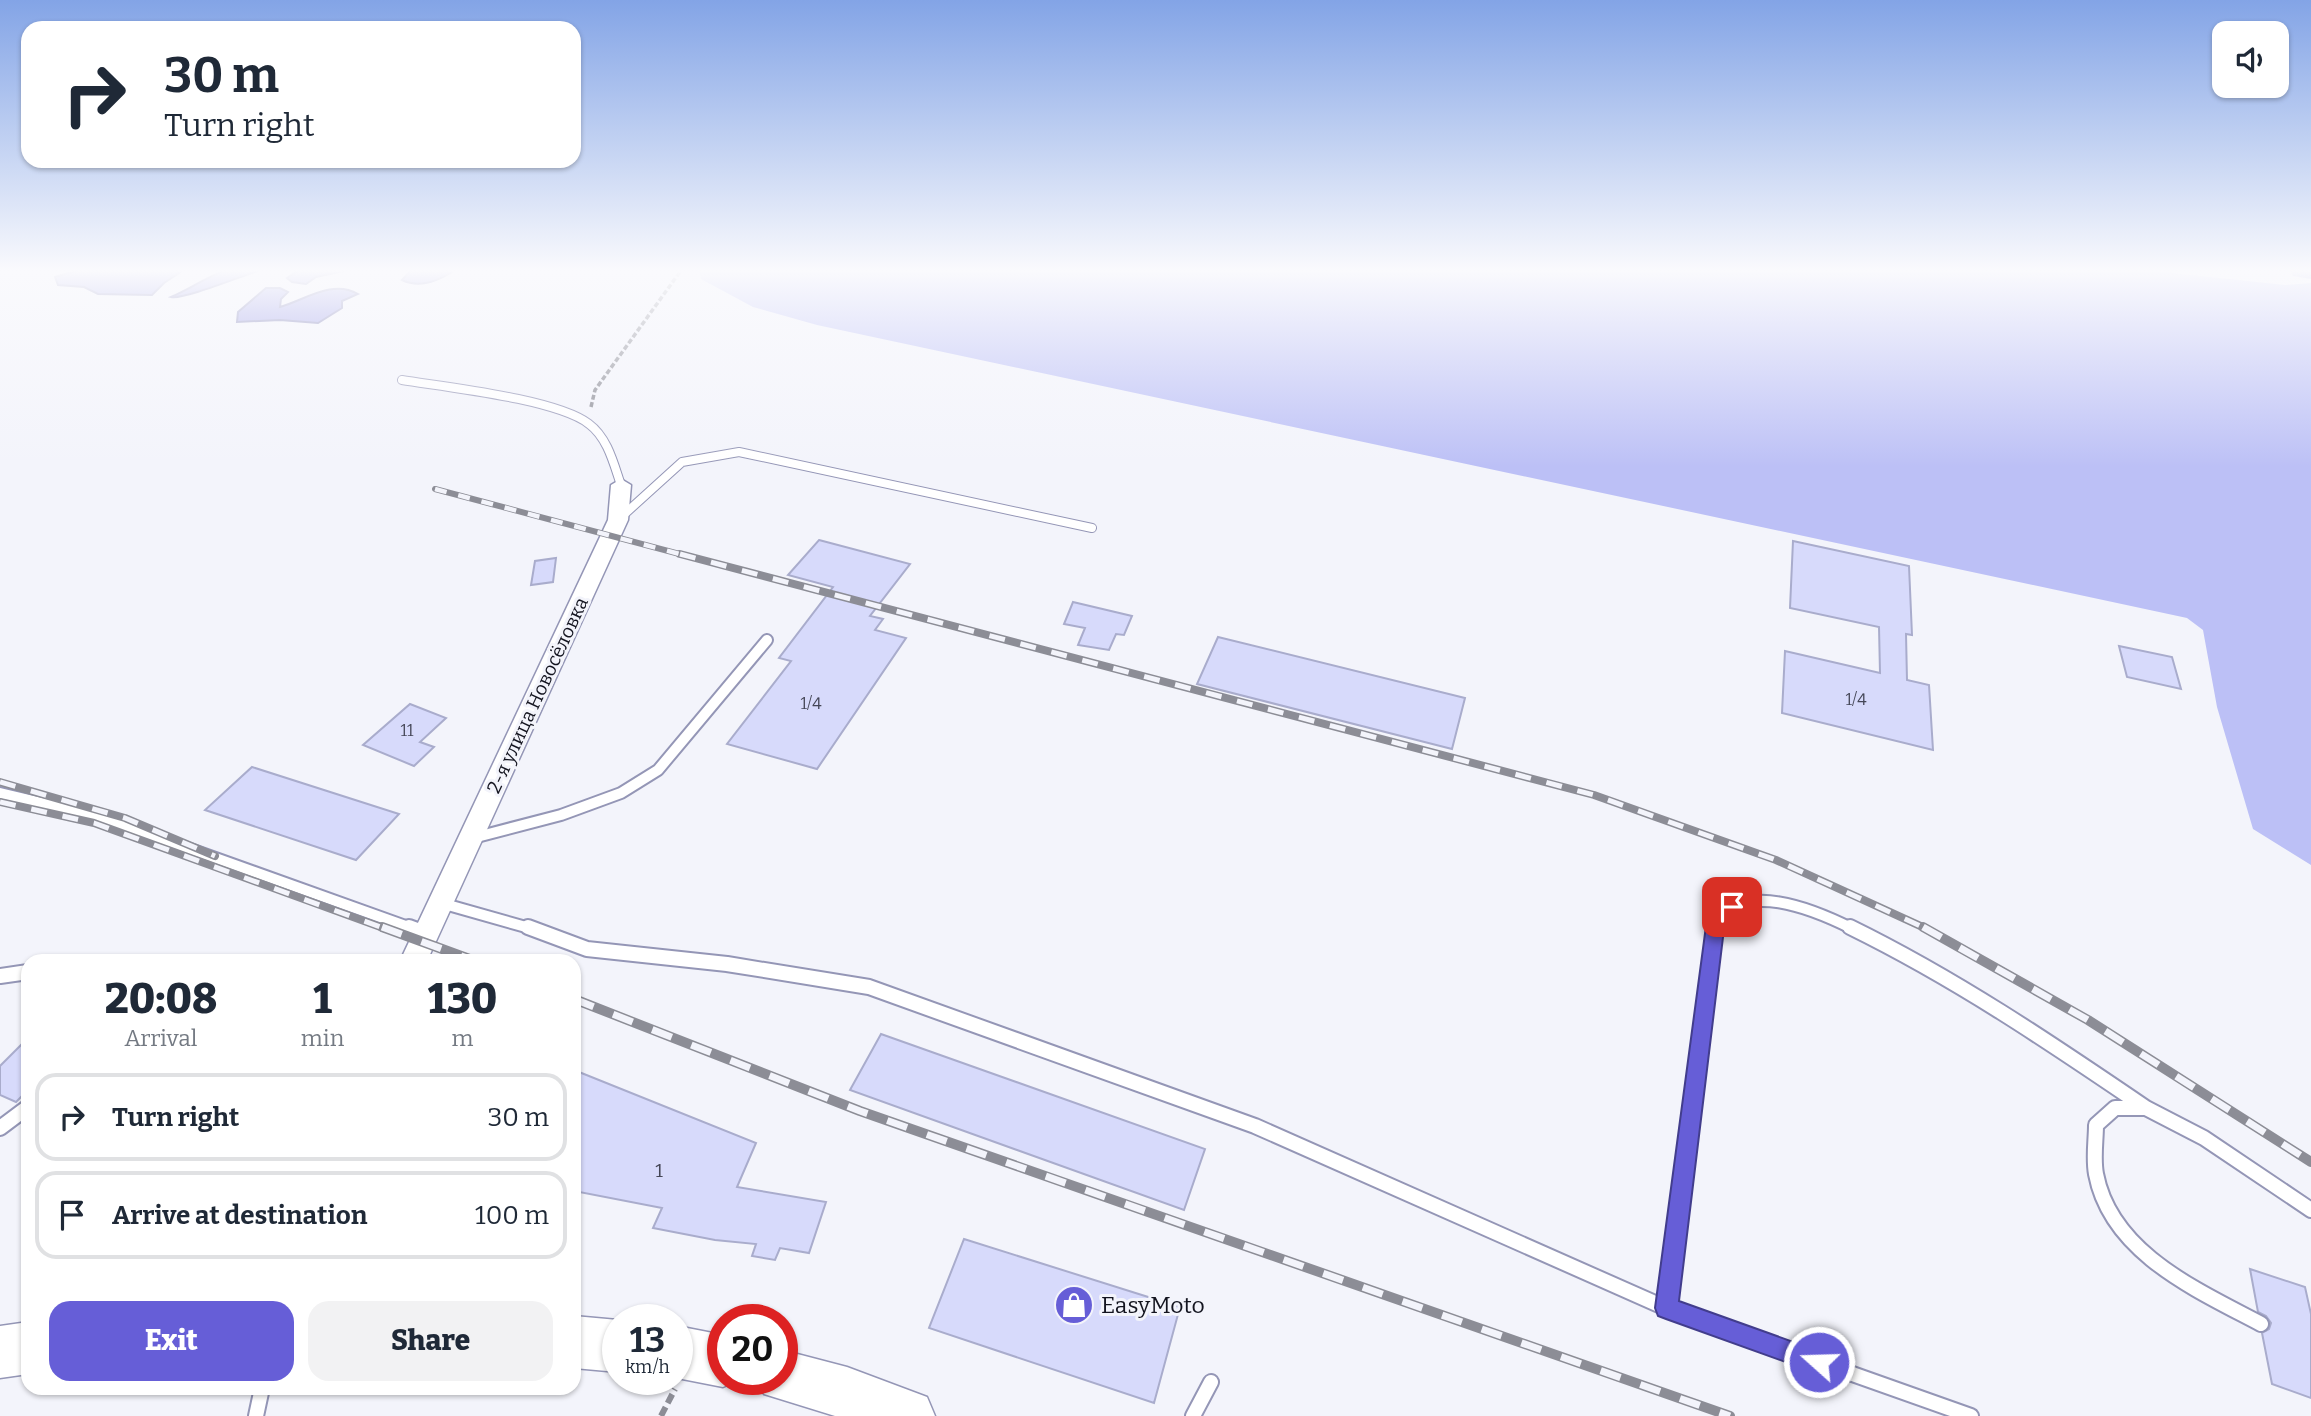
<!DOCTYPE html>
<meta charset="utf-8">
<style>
body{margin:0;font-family:Bitter,serif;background:#f2f2f3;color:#1f2937;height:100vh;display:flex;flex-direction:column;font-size:26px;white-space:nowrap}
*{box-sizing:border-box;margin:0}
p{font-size:23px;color:#747a83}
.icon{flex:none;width:38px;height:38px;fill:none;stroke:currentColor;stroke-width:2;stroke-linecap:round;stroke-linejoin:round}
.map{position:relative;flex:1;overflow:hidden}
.panel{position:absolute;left:21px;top:954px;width:560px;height:441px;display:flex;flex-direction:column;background:#fff;border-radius:21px;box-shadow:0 2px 5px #0004}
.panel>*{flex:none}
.hud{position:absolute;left:21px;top:21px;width:560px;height:147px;border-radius:21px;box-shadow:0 2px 5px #0004;background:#fff;color:#1f2937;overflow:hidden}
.buttons{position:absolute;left:2212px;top:21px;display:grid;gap:14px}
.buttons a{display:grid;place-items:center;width:77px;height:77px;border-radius:14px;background:#fff;box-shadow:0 2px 5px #0004;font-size:35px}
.speed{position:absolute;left:602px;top:1304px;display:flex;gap:14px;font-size:35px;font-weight:700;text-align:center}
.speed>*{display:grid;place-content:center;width:91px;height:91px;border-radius:50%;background:#fff;box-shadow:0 2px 5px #0004;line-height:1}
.speed small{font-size:18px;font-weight:400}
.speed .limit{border:10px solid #d22;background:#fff;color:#111}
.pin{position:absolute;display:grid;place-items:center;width:60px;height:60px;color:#fff;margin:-30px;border-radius:14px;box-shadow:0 4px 10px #0006}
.me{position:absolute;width:77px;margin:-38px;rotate:290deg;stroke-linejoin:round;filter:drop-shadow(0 0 5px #0008)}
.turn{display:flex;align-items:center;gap:24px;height:147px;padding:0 28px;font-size:32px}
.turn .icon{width:91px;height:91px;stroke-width:2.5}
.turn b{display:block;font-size:49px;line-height:60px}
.eta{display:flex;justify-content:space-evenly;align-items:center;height:119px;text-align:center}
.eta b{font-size:42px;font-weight:800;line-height:49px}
.primary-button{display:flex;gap:14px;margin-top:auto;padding:14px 28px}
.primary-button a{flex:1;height:80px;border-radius:21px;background:#665ed7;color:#fff;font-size:28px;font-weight:800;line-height:80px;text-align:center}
.primary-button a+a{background:#f2f2f3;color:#1f2937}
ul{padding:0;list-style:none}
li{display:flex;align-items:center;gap:21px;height:88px;margin:0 14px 10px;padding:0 14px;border:4px solid #e0e1e3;border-radius:21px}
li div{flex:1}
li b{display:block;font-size:26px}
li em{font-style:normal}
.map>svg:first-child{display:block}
.forest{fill:#bcc0f6}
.water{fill:#8c8de4;stroke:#6869a9;stroke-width:2}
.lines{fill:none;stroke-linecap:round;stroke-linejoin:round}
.river{fill:#8c8de4;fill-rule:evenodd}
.building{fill:#d7dafb;stroke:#a9accc;stroke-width:2}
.service-far2-casing{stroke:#9496b6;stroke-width:10}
.service-far1-casing{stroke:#9496b6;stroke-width:14}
.service-casing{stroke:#9496b6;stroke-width:18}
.minor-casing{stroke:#9496b6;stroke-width:3}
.primary-casing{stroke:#9496b6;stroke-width:3}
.path-far1{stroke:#8c8d96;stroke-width:3.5;stroke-dasharray:5 2.5;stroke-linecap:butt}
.path{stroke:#8c8d96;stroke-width:6;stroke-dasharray:10 4.5;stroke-linecap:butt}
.service-far2{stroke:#fff;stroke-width:8}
.service-far1{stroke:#fff;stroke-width:10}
.service{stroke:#fff;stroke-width:14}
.minor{fill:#fff;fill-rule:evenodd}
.primary{fill:#fff;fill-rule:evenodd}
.rail-far2-casing{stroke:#8c8d96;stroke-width:6}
.rail-far1-casing{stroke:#8c8d96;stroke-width:8}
.rail-casing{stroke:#8c8d96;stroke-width:10}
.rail-far2{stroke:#f3f4fb;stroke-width:4.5;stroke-dasharray:12;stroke-linecap:butt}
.rail-far1{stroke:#f3f4fb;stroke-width:5;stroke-dasharray:16;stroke-linecap:butt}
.rail{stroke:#f3f4fb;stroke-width:7;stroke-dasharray:21;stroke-linecap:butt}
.route{fill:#665ed7;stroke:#423d8c;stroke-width:2}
.labels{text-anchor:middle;stroke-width:6;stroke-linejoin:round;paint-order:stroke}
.number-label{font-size:16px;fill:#444656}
.street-label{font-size:19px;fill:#13141f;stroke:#f3f4fb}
.near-number-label{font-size:19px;fill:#444656}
.near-poi-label{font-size:23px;fill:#13141f;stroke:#f3f4fb;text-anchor:start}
</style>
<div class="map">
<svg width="2311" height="1416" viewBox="0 0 2311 1416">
<rect width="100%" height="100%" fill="#f3f4fb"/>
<path class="forest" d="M699,269H2135L2285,285L2311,283V865L2253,829L2217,707L2203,630L2187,618L817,325L753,307L701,279Z"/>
<path class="water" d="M82,269H185L164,283L152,295L98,294L84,287L58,285L55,277Z
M230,269H264C246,274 184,300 171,297C190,289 213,273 230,269Z
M300,269H353L316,277L306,284L292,282L287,278Z
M412,269H457C440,280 421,289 402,280Z
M266,288H280L288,292L281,299L280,307C305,300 332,279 358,294L342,301V308L318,323L280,320L237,322L238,312Z"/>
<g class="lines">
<path class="river" d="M2289,269H2311V279L2293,276Z"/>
</g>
<path class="building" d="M819,540L910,564L870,616L883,619L875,630L906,638L817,769L727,744L791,661L779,658L833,587L788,575Z
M1793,541L1909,566L1912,635L1906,634L1907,680L1929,685L1933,750L1782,713L1785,651L1880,673L1879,627L1790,608Z
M556,558L553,582L531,585L535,561Z
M1073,602L1132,616L1124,635L1116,634L1109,650L1078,645L1085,628L1064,624Z
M1218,637L1465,698L1452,749L1197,684Z
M2119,646L2172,657L2181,689L2127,677Z
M410,704L446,718L420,742L434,747L414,766L363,745Z
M252,767L399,814L356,860L205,810Z
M881,1034L1205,1149L1184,1210L850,1090Z
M28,1038V1090L16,1102L0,1095V1066Z
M574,1070L756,1143L737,1187L826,1202L809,1253L780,1248L775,1260L752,1256L756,1244L715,1240L653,1228L662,1208L574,1191Z
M964,1239L1180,1307L1154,1403L929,1328Z
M2250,1269L2305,1287L2311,1314V1398L2272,1384L2262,1333L2269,1329L2271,1323L2266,1316L2258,1312Z"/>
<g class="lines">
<defs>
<path id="service-far2" d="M402,380C445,387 557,399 589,424C608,438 614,465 621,485
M618,520L682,462L739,452L1092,528"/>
<path id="service-far1" d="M0,793L101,817L414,929
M473,838L561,815L621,793L658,770L767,640
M441,903L533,929
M1715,929C1738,876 1817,911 1853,929"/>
<path id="service" d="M409,927L425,933
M528,927L587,949L727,964L869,987L1255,1126L1666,1308L1971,1416
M1850,927C1956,979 2049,1042 2146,1108
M0,976L28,972
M0,1128L28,1107
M1666,1308L1715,927
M2261,1324C2197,1290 2111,1253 2096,1174C2093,1158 2096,1140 2096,1125L2115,1108H2146L2204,1138L2311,1210
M256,1416L262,1388
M1193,1416L1211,1382"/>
<path id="minor" d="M621,479L631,485L628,520L427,961H400L608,520L611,485Z"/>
<path id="primary" d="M574,1316L618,1320V1372L574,1368Z
M28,1322V1374L0,1378V1326Z
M677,1326L723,1335V1379H741L723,1387L677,1378Z
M782,1350L847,1367L927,1397L935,1416H835L764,1394L757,1379H782Z"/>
</defs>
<use href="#service-far2" class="service-far2-casing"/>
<use href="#service-far1" class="service-far1-casing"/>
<use href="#service" class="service-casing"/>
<use href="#minor" class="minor-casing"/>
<use href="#primary" class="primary-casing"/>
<path class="path-far1" d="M591,407L595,390L682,269"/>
<path class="path" d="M661,1416L675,1389"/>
<use href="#service-far2" class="service-far2"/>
<use href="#service-far1" class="service-far1"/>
<use href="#service" class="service"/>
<use href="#minor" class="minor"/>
<use href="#primary" class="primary"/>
<defs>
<path id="rail-far2" d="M435,489L687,556"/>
<path id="rail-far1" d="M680,554L1594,795L1776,860L1927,929
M0,782L125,818L215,856
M0,802L94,823L386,929"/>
<path id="rail" d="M382,927L475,961
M1923,927L2088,1020L2311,1162
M574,999L860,1111L1730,1416"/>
</defs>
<use href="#rail-far2" class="rail-far2-casing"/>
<use href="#rail-far1" class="rail-far1-casing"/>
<use href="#rail" class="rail-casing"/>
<use href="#rail-far2" class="rail-far2"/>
<use href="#rail-far1" class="rail-far1"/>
<use href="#rail" class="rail"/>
</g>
<linearGradient id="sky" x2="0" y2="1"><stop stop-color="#83a4e6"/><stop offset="0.58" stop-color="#fafafd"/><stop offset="1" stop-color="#fafafd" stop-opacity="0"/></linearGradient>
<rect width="2311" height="467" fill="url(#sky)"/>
<path class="route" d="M1732,899L1739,902L1741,907L1724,929L1679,1301L1827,1354L1831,1362L1827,1370L1819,1374L1666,1319L1658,1316L1655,1308L1706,926L1726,902Z"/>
<defs>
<symbol id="shop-disc" viewBox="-11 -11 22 22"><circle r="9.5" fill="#665ed7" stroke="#f3f4fb"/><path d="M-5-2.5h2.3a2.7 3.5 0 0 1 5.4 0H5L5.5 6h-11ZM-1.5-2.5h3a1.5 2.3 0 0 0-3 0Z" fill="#fff"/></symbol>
</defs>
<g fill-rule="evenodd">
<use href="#shop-disc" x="1052" y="1283" width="44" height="44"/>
</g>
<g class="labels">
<g class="number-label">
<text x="1856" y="705">1/4</text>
<text x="811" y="709">1/4</text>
<text x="407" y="736">11</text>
</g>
<g class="street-label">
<text transform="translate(537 695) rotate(-65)" y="7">2-я улица Новосёловка</text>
</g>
<g class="near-number-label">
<text x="659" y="1177">1</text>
</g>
<g class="near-poi-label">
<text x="1101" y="1313">EasyMoto</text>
</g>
</g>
</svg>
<div class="buttons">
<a><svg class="icon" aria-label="sound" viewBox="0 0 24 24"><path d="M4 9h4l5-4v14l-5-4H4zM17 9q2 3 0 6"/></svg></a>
</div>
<div class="speed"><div>13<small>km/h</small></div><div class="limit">20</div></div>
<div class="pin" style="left:1732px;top:907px;background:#d93025"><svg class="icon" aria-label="arrive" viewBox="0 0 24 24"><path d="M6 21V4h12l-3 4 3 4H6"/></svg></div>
<svg class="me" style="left:1819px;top:1362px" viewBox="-20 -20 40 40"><circle r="17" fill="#665ed7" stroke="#fff" stroke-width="3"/><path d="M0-11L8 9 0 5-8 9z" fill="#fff"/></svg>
<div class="hud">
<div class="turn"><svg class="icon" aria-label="right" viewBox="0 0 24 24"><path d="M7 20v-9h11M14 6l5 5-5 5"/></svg><div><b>30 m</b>Turn right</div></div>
</div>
<section class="panel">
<div class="eta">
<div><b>20:08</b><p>Arrival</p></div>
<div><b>1</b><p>min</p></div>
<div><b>130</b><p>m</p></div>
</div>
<ul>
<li><svg class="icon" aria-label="right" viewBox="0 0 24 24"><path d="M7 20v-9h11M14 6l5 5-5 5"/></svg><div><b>Turn right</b></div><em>30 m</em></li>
<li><svg class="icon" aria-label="arrive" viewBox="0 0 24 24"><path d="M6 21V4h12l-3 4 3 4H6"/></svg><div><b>Arrive at destination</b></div><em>100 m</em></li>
</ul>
<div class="primary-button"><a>Exit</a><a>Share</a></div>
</section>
</div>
